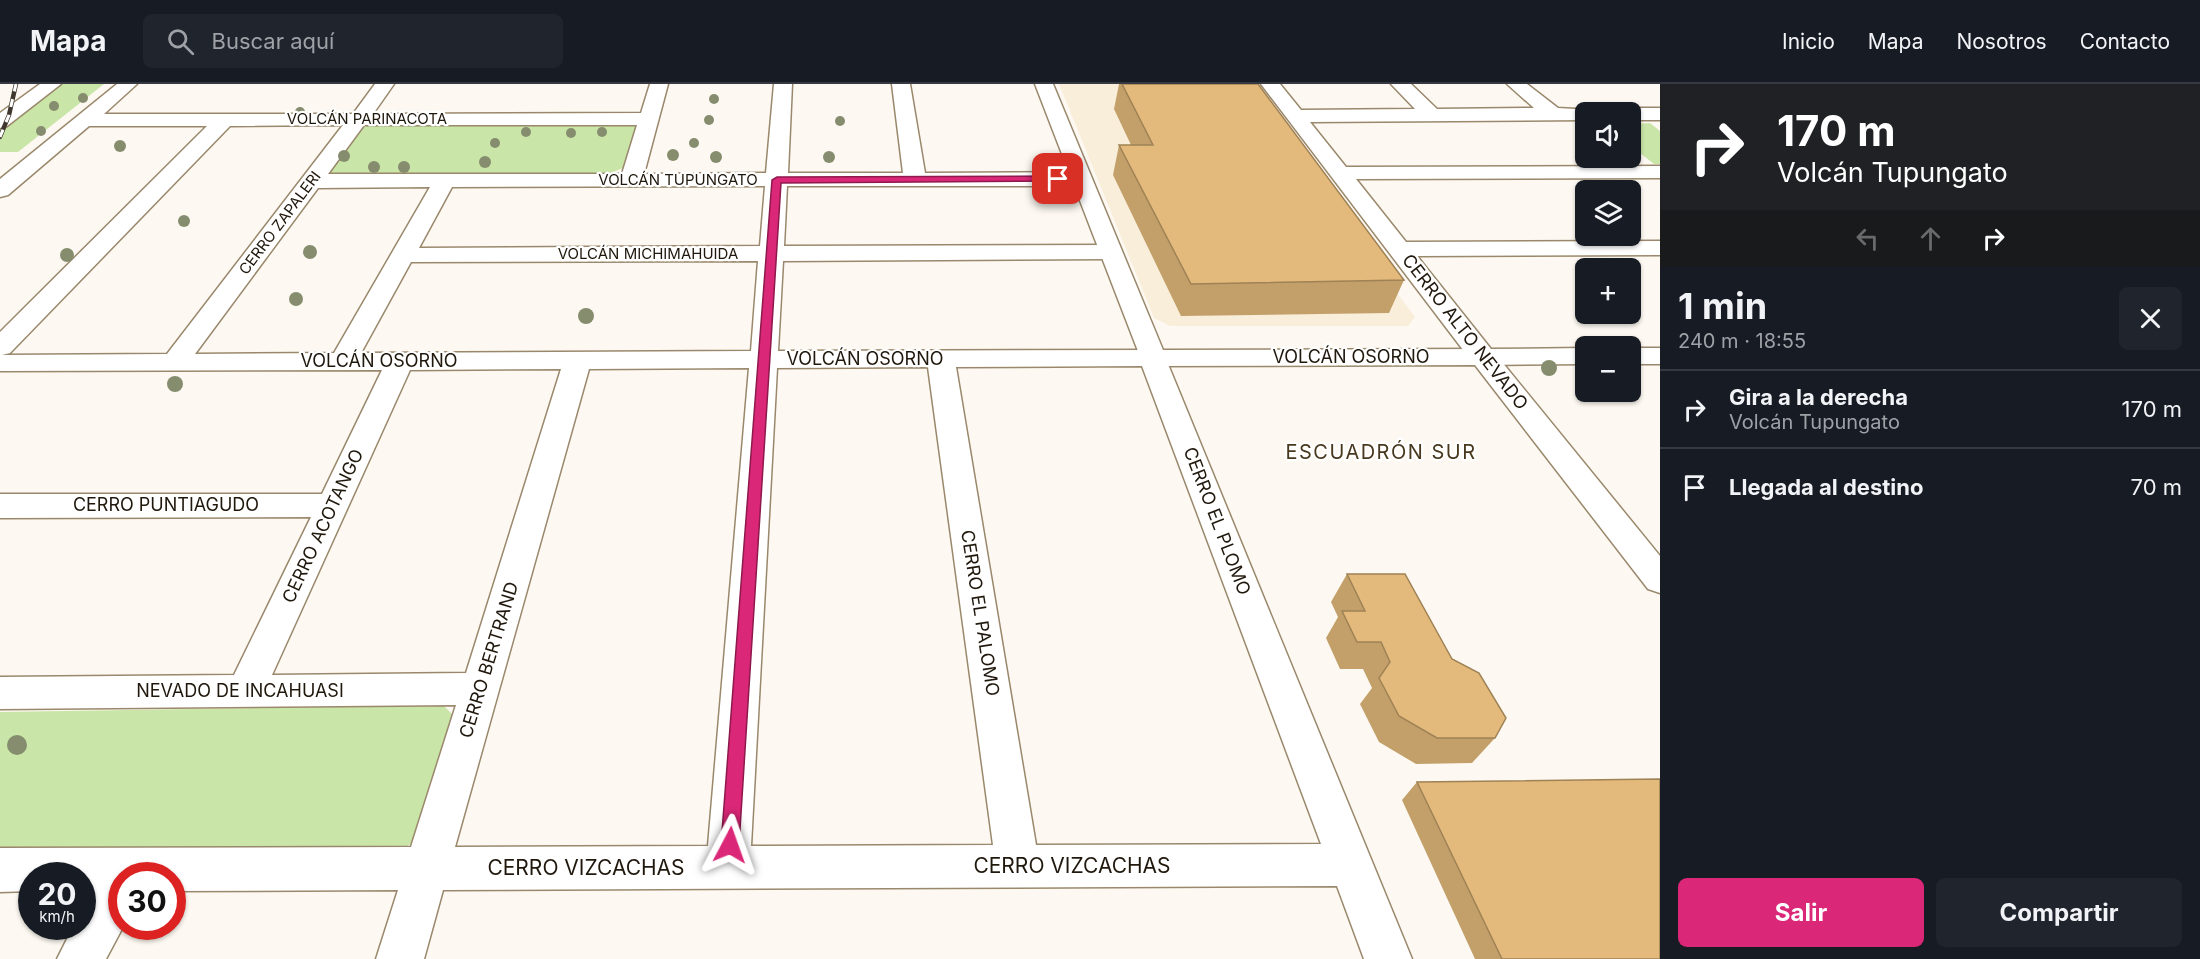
<!DOCTYPE html>
<html lang="es">
<meta charset="utf-8">
<style>
body{margin:0;font-family:Inter,sans-serif;background:#20242c;color:#f1f3f6;height:100vh;display:flex;flex-direction:column;font-size:22px;white-space:nowrap}
*{box-sizing:border-box;margin:0}
p{font-size:20px;color:#9ea1a6}
.icon{flex:none;width:33px;height:33px;fill:none;stroke:currentColor;stroke-width:2;stroke-linecap:round;stroke-linejoin:round}
.map{position:relative;flex:1;overflow:hidden}
.drawer{display:flex;flex-direction:column;background:#171b24;width:540px}
.drawer>*{flex:none}
.banner{background:#202124;color:#fff;overflow:hidden}
.fabs{position:absolute;left:1575px;top:18px;display:grid;gap:12px}
.fabs a{display:grid;place-items:center;width:66px;height:66px;border-radius:9px;background:#171b24;box-shadow:0 2px 4px #0004;font-size:30px}
.speed{position:absolute;left:18px;top:778px;display:flex;gap:12px;font-size:30px;font-weight:700;text-align:center}
.speed>*{display:grid;place-content:center;width:78px;height:78px;border-radius:50%;background:#171b24;box-shadow:0 2px 4px #0004;line-height:1}
.speed small{font-size:15px;font-weight:400}
.speed .limit{border:9px solid #d22;background:#fff;color:#111}
.pin{position:absolute;display:grid;place-items:center;width:51px;height:51px;color:#fff;margin:-26px;border-radius:12px;box-shadow:0 3px 9px #0006}
.me{position:absolute;width:66px;margin:-33px;rotate:4deg;stroke-linejoin:round;filter:drop-shadow(0 0 4px #0008)}
.turn{display:flex;align-items:center;gap:21px;height:126px;padding:0 18px;font-size:27px}
.turn .icon{width:78px;height:78px;stroke-width:2.5}
.turn b{display:block;font-size:42px;line-height:51px}
.lanes{display:flex;align-items:center;height:57px;padding:0 18px;background:#0003;justify-content:center;gap:30px;direction:ltr}
.lanes .off{opacity:.35}
.round{display:grid;place-items:center;flex:none;width:63px;height:63px;border-radius:9px;background:#20242c}
.overview{display:flex;align-items:center;justify-content:space-between;height:102px;padding:0 18px}
h1{font-size:36px;font-weight:700;line-height:45px}
.action{display:flex;gap:12px;margin-top:auto;padding:12px 18px}
.action a{flex:1;height:69px;border-radius:9px;background:#db2777;color:#fff;font-size:24px;font-weight:700;line-height:69px;text-align:center}
.action a+a{background:#20242c;color:#f1f3f6}
ul{padding:0;list-style:none}
li{display:flex;align-items:center;gap:18px;height:78px;padding:0 18px;border-top:2px solid #363941}
li div{flex:1}
li b{display:block;font-size:22px}
li em{font-style:normal}
header{display:flex;align-items:center;gap:36px;box-sizing:border-box;height:84px;padding:0 30px;background:#171b24;border-bottom:2px solid #363941}
header strong{font-size:28px}
nav{display:flex;gap:33px;margin-inline-start:auto;font-size:21px}
.search{width:420px;height:54px;background:#20242c;display:flex;align-items:center;gap:15px;box-sizing:border-box;padding:0 21px;border-radius:9px;color:#9ea1a6;font-size:22px}
main{display:flex;flex:1;min-height:0}
.map>svg:first-child{display:block}
.commercial{fill:#f9eed9}
.green{fill:#c9e5a7}
.lines{fill:none;stroke-linecap:round;stroke-linejoin:round}
.minor-casing{stroke:#9a886c;stroke-width:3}
.tertiary-casing{stroke:#9a886c;stroke-width:3}
.minor{fill:#fff;fill-rule:evenodd}
.tertiary{fill:#fff;fill-rule:evenodd}
.rail-casing{stroke:#40382e;stroke-width:4.5}
.rail{stroke:#fff;stroke-width:3;stroke-dasharray:8;stroke-linecap:butt}
.tree{fill:#868d6f}
.wall{fill:#c3a06a}
.building{fill:#e3ba7b;stroke:#9f8256;stroke-width:1.5}
.route{fill:#db2777;stroke:#8e194d;stroke-width:1.5}
.labels{text-anchor:middle;stroke-width:4.5;stroke-linejoin:round;paint-order:stroke}
.far-street-label{font-size:15px;fill:#20180d;stroke:#fff}
.street-label{font-size:18px;fill:#20180d;stroke:#fff}
.neighbourhood-label{font-size:20px;letter-spacing:1.5px;fill:#48381e;stroke:#fff}
.near-street-label{font-size:21px;fill:#20180d;stroke:#fff}
</style>
<header>
<strong>Mapa</strong>
<div class="search"><svg class="icon" aria-label="search" viewBox="0 0 24 24"><circle cx="10" cy="10" r="6"/><path d="M15 15l6 6"/></svg>Buscar aquí</div>
<nav><a>Inicio</a><a>Mapa</a><a>Nosotros</a><a>Contacto</a></nav>
</header>
<main>
<div class="map">
<svg width="1660" height="875" viewBox="0 0 1660 875">
<rect width="100%" height="100%" fill="#fdf9f2"/>
<path class="commercial" d="M1059,0H1240L1415,233L1408,242H1170L1154,234Z"/>
<path class="green" d="M61,0H104L18,68H0V46Z
M627,39L636,43L623,84L606,91L334,94L326,89L360,44L374,40Z
M1650,39L1660,47V80H1654L1631,62V40Z
M443,621L457,635L421,752L401,767L0,766V628Z"/>
<g class="lines">
<defs>
<path id="minor" d="M40,0H61L7,42L0,44V29Z
M117,0H137L104,30H353L375,0H394L373,30L641,29L650,0H668L644,90L766,89L774,0H792L788,89H903L892,0H910L925,89L1081,88L1089,90L1092,95L1089,100L1081,102H787L784,162L1110,161L1119,163L1122,168L1119,173L1110,175L783,177L778,267L1153,266L1163,268L1412,875H1364L1337,802L443,806L424,875H376L398,806L172,807V792H122L123,843L106,875H57L73,843H82V825L92,807H82V792H32V807L0,808V764L411,763L456,621L0,625V593L234,591L311,433L0,434V410H322L382,286L0,287V248L207,42H89L8,111L0,113V95ZM343,41L167,270L2,271L10,269L230,42ZM364,41H637L622,90H328ZM765,102L760,162L419,164L452,103ZM430,103L334,269L195,270L318,104ZM758,177L751,267L361,269L411,178ZM1142,282L1321,760L1036,761L956,283ZM928,283L993,761L751,762L777,284ZM749,284L708,762L455,763L589,285ZM561,285L466,589L272,591L410,286Z
M1261,0H1280L1301,26L1415,25L1391,0H1411L1437,25L1534,24L1507,0H1527L1558,24L1593,26L1595,28H1586V36L1310,38L1346,83L1660,82V94L1356,95L1406,158L1660,157V171L1417,172L1491,265L1586,264V280L1483,281L1473,279Z
M1630,24H1660V36H1630V28H1621Z
M1630,264H1660V280H1630Z"/>
<path id="tertiary" d="M1035,0H1053L1163,266L1483,265L1493,267L1660,472V509L1648,505L1475,281L1153,282L1143,280Z"/>
</defs>
<use href="#minor" class="minor-casing"/>
<use href="#tertiary" class="tertiary-casing"/>
<use href="#minor" class="minor"/>
<use href="#tertiary" class="tertiary"/>
<defs>
<path id="rail" d="M0,53L9,31L16,0"/>
</defs>
<use href="#rail" class="rail-casing"/>
<use href="#rail" class="rail"/>
</g>
<g class="tree">
<circle cx="83" cy="14" r="5"/>
<circle cx="714" cy="15" r="5"/>
<circle cx="54" cy="22" r="5"/>
<circle cx="300" cy="28" r="5"/>
<circle cx="709" cy="36" r="5"/>
<circle cx="840" cy="37" r="5"/>
<circle cx="41" cy="47" r="5"/>
<circle cx="526" cy="48" r="5"/>
<circle cx="602" cy="48" r="5"/>
<circle cx="571" cy="49" r="5"/>
<circle cx="495" cy="59" r="5"/>
<circle cx="694" cy="59" r="5"/>
<circle cx="120" cy="62" r="6"/>
<circle cx="673" cy="71" r="6"/>
<circle cx="344" cy="72" r="6"/>
<circle cx="716" cy="73" r="6"/>
<circle cx="829" cy="73" r="6"/>
<circle cx="485" cy="78" r="6"/>
<circle cx="374" cy="83" r="6"/>
<circle cx="404" cy="83" r="6"/>
<circle cx="184" cy="137" r="6"/>
<circle cx="310" cy="168" r="7"/>
<circle cx="67" cy="171" r="7"/>
<circle cx="296" cy="215" r="7"/>
<circle cx="586" cy="232" r="8"/>
<circle cx="1549" cy="284" r="8"/>
<circle cx="175" cy="300" r="8"/>
<circle cx="17" cy="661" r="10"/>
</g>
<path class="wall" d="M1119,0H1258L1404,196L1389,229L1181,232L1113,91L1119,61H1131L1114,25Z
M1347,490L1495,654L1472,679L1416,680L1379,658L1360,620L1372,604L1363,585H1340L1326,554L1338,533L1331,518Z
M1417,698L1660,875H1475L1402,716Z"/>
<path class="building" d="M1122,0H1258L1404,196L1191,200L1119,61H1153Z
M1347,490H1405L1452,575L1479,589L1506,634L1495,654H1437L1399,632L1379,594L1390,578L1381,558H1357L1342,527H1365Z
M1660,695V875H1502L1417,698Z"/>
<path class="route" d="M1058,92L1062,95L1061,97L781,99L739,761L736,767L730,769L723,767L721,761L772,96L777,93Z"/>
<g class="labels">
<g class="far-street-label">
<text x="367" y="40">VOLCÁN PARINACOTA</text>
<text x="678" y="101">VOLCÁN TUPUNGATO</text>
<text transform="translate(280 139) rotate(-53)" y="5">CERRO ZAPALERI</text>
<text x="648" y="175">VOLCÁN MICHIMAHUIDA</text>
</g>
<g class="street-label">
<text transform="translate(1465 248) rotate(52)" y="6">CERRO ALTO NEVADO</text>
<text x="1351" y="279">VOLCÁN OSORNO</text>
<text x="865" y="281">VOLCÁN OSORNO</text>
<text x="379" y="283">VOLCÁN OSORNO</text>
<text x="166" y="427">CERRO PUNTIAGUDO</text>
<text transform="translate(1217 437) rotate(69)" y="6">CERRO EL PLOMO</text>
<text transform="translate(323 442) rotate(-65)" y="6">CERRO ACOTANGO</text>
<text transform="translate(980 529) rotate(81)" y="6">CERRO EL PALOMO</text>
<text transform="translate(489 576) rotate(-73)" y="6">CERRO BERTRAND</text>
<text x="240" y="613">NEVADO DE INCAHUASI</text>
</g>
<g class="neighbourhood-label">
<text x="1381" y="375">ESCUADRÓN SUR</text>
</g>
<g class="near-street-label">
<text x="1072" y="789">CERRO VIZCACHAS</text>
<text x="586" y="791">CERRO VIZCACHAS</text>
</g>
</g>
</svg>
<div class="fabs">
<a><svg class="icon" aria-label="sound" viewBox="0 0 24 24"><path d="M4 9h4l5-4v14l-5-4H4zM17 9q2 3 0 6"/></svg></a>
<a><svg class="icon" aria-label="layers" viewBox="0 0 24 24"><path d="M12 4l9 5-9 5-9-5zM3 14l9 5 9-5"/></svg></a>
<a>+</a>
<a>−</a>
</div>
<div class="speed"><div>20<small>km/h</small></div><div class="limit">30</div></div>
<div class="pin" style="left:1058px;top:95px;background:#d93025"><svg class="icon" aria-label="arrive" viewBox="0 0 24 24"><path d="M6 21V4h12l-3 4 3 4H6"/></svg></div>
<svg class="me" style="left:730px;top:761px" viewBox="-20 -20 40 40"><path d="M0-17L14 15 0 8-14 15z" fill="#db2777" stroke="#fff" stroke-width="4"/></svg>
</div>
<section class="drawer">
<div class="banner">
<div class="turn"><svg class="icon" aria-label="right" viewBox="0 0 24 24"><path d="M7 20v-9h11M14 6l5 5-5 5"/></svg><div><b>170 m</b>Volcán Tupungato</div></div>
<div class="lanes"><svg class="icon off" aria-label="left" viewBox="0 0 24 24"><path d="M17 20v-9H6M10 6l-5 5 5 5"/></svg><svg class="icon off" aria-label="ahead" viewBox="0 0 24 24"><path d="M12 20V5M6 11l6-6 6 6"/></svg><svg class="icon" aria-label="right" viewBox="0 0 24 24"><path d="M7 20v-9h11M14 6l5 5-5 5"/></svg></div>
</div>
<div class="overview"><div><h1>1 min</h1><p>240 m · 18:55</p></div><a class="round"><svg class="icon" aria-label="close" viewBox="0 0 24 24"><path d="M6 6l12 12M18 6L6 18"/></svg></a></div>
<ul>
<li><svg class="icon" aria-label="right" viewBox="0 0 24 24"><path d="M7 20v-9h11M14 6l5 5-5 5"/></svg><div><b>Gira a la derecha</b><p>Volcán Tupungato</p></div><em>170 m</em></li>
<li><svg class="icon" aria-label="arrive" viewBox="0 0 24 24"><path d="M6 21V4h12l-3 4 3 4H6"/></svg><div><b>Llegada al destino</b></div><em>70 m</em></li>
</ul>
<div class="action"><a>Salir</a><a>Compartir</a></div>
</section>
</main>
